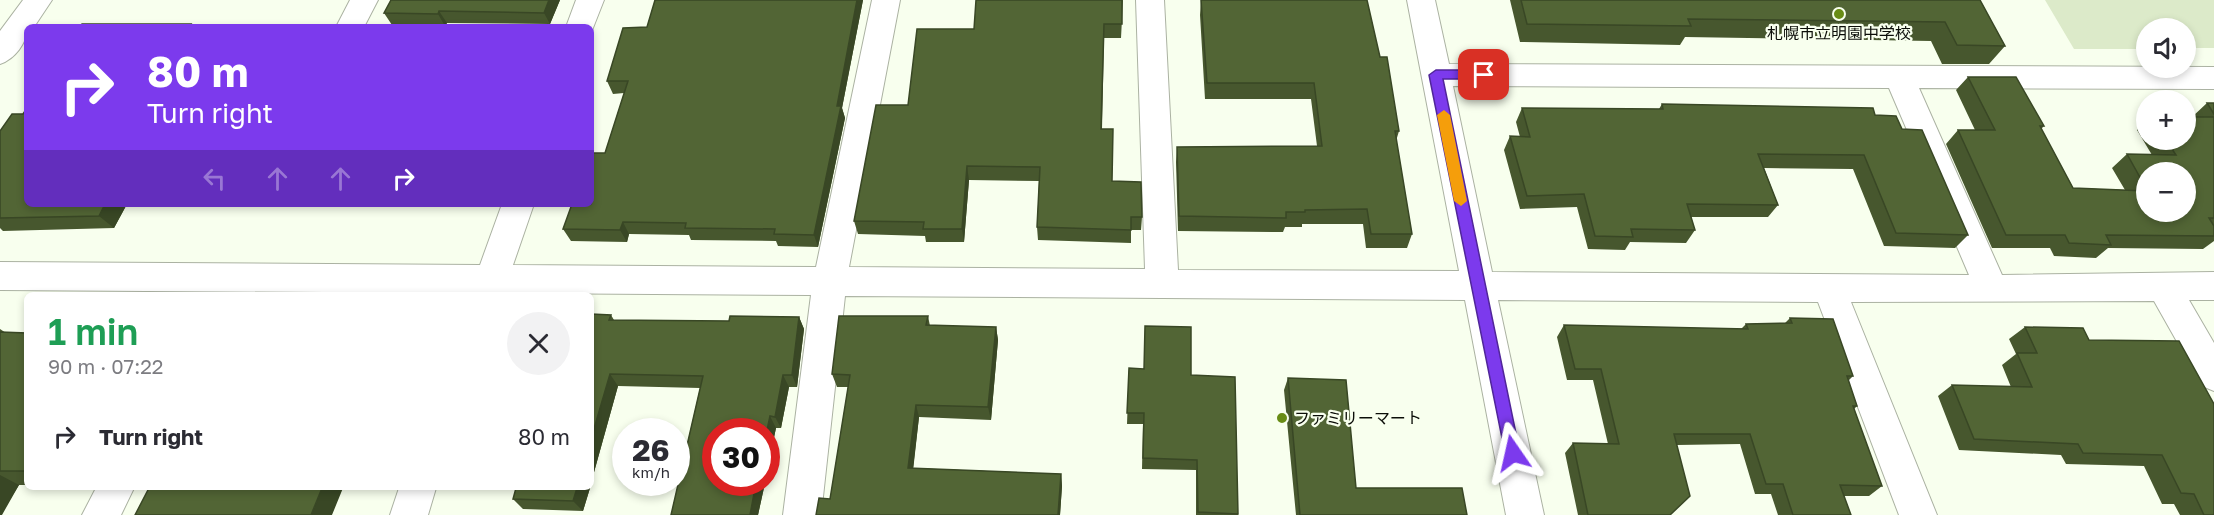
<!DOCTYPE html>
<meta charset="utf-8">
<style>
body{margin:0;font-family:"Golos Text","Noto Sans JP",sans-serif;background:#f2f2f3;color:#2b2b33;height:100vh;display:flex;flex-direction:column;font-size:22px;white-space:nowrap}
*{box-sizing:border-box;margin:0}
p{font-size:20px;color:#7c7c81}
.icon{flex:none;width:33px;height:33px;fill:none;stroke:currentColor;stroke-width:2;stroke-linecap:round;stroke-linejoin:round}
.map{position:relative;flex:1;overflow:hidden}
.sheet{position:absolute;left:24px;top:292px;width:570px;height:198px;display:flex;flex-direction:column;background:#fff;border-radius:9px;box-shadow:0 3px 9px #0003}
.sheet>*{flex:none}
.hud{position:absolute;left:24px;top:24px;width:570px;height:183px;border-radius:9px;box-shadow:0 3px 9px #0003;background:#7c3aed;color:#fff;overflow:hidden}
.tools{position:absolute;left:2136px;top:18px;display:grid;gap:12px}
.tools a{display:grid;place-items:center;width:60px;height:60px;border-radius:50%;background:#fff;box-shadow:0 3px 9px #0003;font-size:30px}
.speed{position:absolute;left:612px;top:418px;display:flex;gap:12px;font-size:30px;font-weight:700;text-align:center}
.speed>*{display:grid;place-content:center;width:78px;height:78px;border-radius:50%;background:#fff;box-shadow:0 3px 9px #0003;line-height:1}
.speed small{font-size:15px;font-weight:400}
.speed .limit{border:9px solid #d22;background:#fff;color:#111}
.pin{position:absolute;display:grid;place-items:center;width:51px;height:51px;color:#fff;margin:-26px;border-radius:12px;box-shadow:0 3px 9px #0006}
.me{position:absolute;width:66px;margin:-33px;rotate:349deg;stroke-linejoin:round;filter:drop-shadow(0 0 4px #0008)}
.turn{display:flex;align-items:center;gap:21px;height:126px;padding:0 24px;font-size:27px}
.turn .icon{width:78px;height:78px;stroke-width:2.5}
.turn b{display:block;font-size:42px;line-height:51px}
.lanes{display:flex;align-items:center;height:57px;padding:0 24px;background:#0003;justify-content:center;gap:30px;direction:ltr}
.lanes .off{opacity:.35}
.round{display:grid;place-items:center;flex:none;width:63px;height:63px;border-radius:32px;background:#f2f2f3}
.summary{display:flex;align-items:center;justify-content:space-between;height:102px;padding:0 24px}
h1{font-size:36px;font-weight:600;line-height:45px;color:#1e9e55}
ul{padding:0;list-style:none}
li{display:flex;align-items:center;gap:18px;height:84px;padding:0 24px}
li div{flex:1}
li b{display:block;font-size:22px}
li em{font-style:normal}
.map>svg:first-child{display:block}
.green{fill:#dceac9}
.lines{fill:none;stroke-linecap:round;stroke-linejoin:round}
.minor-casing{stroke:#abb2a2;stroke-width:2}
.minor{fill:#fff;fill-rule:evenodd}
.wall{fill:#47572e;fill-rule:evenodd}
.shaded-wall{fill:#394725}
.building{fill:#526535;stroke:#394725;stroke-width:1.5}
.route{fill:#7c3aed;stroke:#51269a;stroke-width:1.5}
.slow{fill:#f59e0b}
.poi-dot{fill:#688c15;stroke:#f8ffee;stroke-width:2}
.labels{text-anchor:middle;stroke-width:4.5;stroke-linejoin:round;paint-order:stroke}
.poi-label{font-size:16px;fill:#0b0d08;stroke:#f8ffee}
</style>
<div class="map">
<svg width="2214" height="515" viewBox="0 0 2214 515">
<rect width="100%" height="100%" fill="#f8ffee"/>
<path class="green" d="M2045,0H2214V48H2186V28H2146V49H2074Z"/>
<g class="lines">
<defs>
<path id="minor" d="M23,0H52L34,27H27C27,43 15,59 0,64V31Z
M350,0H378L364,27H336Z
M576,0H604L591,33V27H566Z
M872,0H900L849,267L1145,269L1136,0H1164L1178,270L1459,271L1407,0H1435L1449,64L2214,67V89L1919,88L2002,275L2214,272V300H2189L2214,343V391L2202,386L2154,301L1851,302L1937,515H1899L1818,302L1498,300L1544,515H1506L1465,300L845,296L821,515H783L811,295L504,293L503,296H469L470,293L0,290V262L480,265L502,204H534L513,265L816,267ZM1453,86L1889,88L1969,275L1492,272Z
M96,488H134L121,515H82Z
M399,488H436L428,515H390Z"/>
</defs>
<use href="#minor" class="minor-casing"/>
<use href="#minor" class="minor"/>
</g>
<path class="wall" d="M560,0L550,24L447,23L445,26L392,25L384,13Z
M655,0H863L842,108L845,118L818,247L778,246L776,241L691,240L689,235L629,234L627,242L571,241L563,229L605,153L624,93L613,94L607,81L647,27Z
M1123,0L1121,38H1104L1102,129L1112,181L1142,217L1141,230H1131V243L1038,240L1037,227L1039,181L969,180L964,242H926L925,236L858,234L854,221L908,105L974,29Z
M1201,0L1380,57L1399,131L1396,141L1412,234L1407,248H1366L1363,224H1302V227H1285L1283,232L1178,231L1176,162L1177,147L1317,146L1311,99H1205L1200,15Z
M1510,0H1980L2005,46L1989,64H1942L1931,41L1685,37L1680,45L1520,42Z
M1968,77L2044,126L2041,129L2073,188L2125,190L2112,168L2127,154L2152,155L2137,130L2146,121V140H2186L2192,117L2207,103H2214V241L2203,249L2108,248L2096,258L2054,256L2050,248H1992L1946,144L1958,130H1975L1956,90ZM2146,172L2186,212H2146Z
M1662,104L1875,115L1902,129L1968,235L1955,248L1884,246L1853,169L1764,168L1778,205L1768,217H1691L1695,230L1686,243L1630,242L1625,250L1588,249L1577,207L1520,209L1504,150L1510,136L1520,137L1516,122L1522,108L1659,109Z
M23,114L27,204H127L114,228L3,231L0,228V131Z
M591,314L611,315L614,320L729,321L730,316L799,317L804,329L797,387H789L781,428H776L766,475V432H716V483H765L758,515H671L700,388L618,386L591,483Z
M928,316L930,326L996,327L998,340L991,420L919,417L913,468L1061,474L1062,486L1060,515H816L830,499L848,387H837L832,374Z
M1790,318L1853,376L1848,381L1857,406L1854,409L1882,486L1869,496H1844L1851,515H1778L1771,494H1755L1740,444L1677,445L1670,515H1578L1565,453L1573,443L1608,444L1593,380H1567L1557,337L1564,325L1741,329L1746,324L1785,323Z
M2025,327L2089,340L2214,515H2180L2174,504H2162L2144,466L2066,464L2061,455L1959,450L1938,396L1952,385L2011,387L2002,365L2016,354L2009,339Z
M0,329L6,333H27V485H19L0,515Z
M1129,368L1191,375L1238,514V515H1196V470L1142,469L1143,424H1127Z
M1288,378L1356,488L1467,515H1296L1284,390Z
M590,488L583,511L523,509L513,499Z"/>
<path class="shaded-wall" d="M549,0H560L550,24L544,13Z
M857,0H863L842,108L845,118L818,247L814,235L837,106Z
M439,11L447,23L445,26L438,14Z
M967,166L969,180L964,242L962,229Z
M105,204H127L114,228L99,216Z
M623,222L629,234L627,242L620,230Z
M799,317L804,329L797,387L792,375Z
M996,327L998,340L991,420L988,407Z
M610,374L618,386L591,483V439Z
M783,375L789,387L781,428L775,417Z
M916,405L919,417L912,480L908,468Z
M770,416L776,428L766,475V435Z
M1061,474L1062,486L1060,515H1058Z
M0,475L19,485L2,515H0Z
M756,483H765L758,515H750Z
M322,488H343L332,515H311Z
M577,488H590L583,511L573,501Z"/>
<path class="building" d="M391,0H549L544,13L439,11L438,14L384,13Z
M655,0H857L837,106H841L814,235L774,234L775,229L685,228L686,223L623,222L620,230L563,229L572,204H591V153H605L628,81H607L623,28L647,27Z
M976,0H1122V24H1104L1101,129H1113L1112,181L1141,182L1142,217H1131V230L1037,227L1040,167L967,166L962,229H923L924,222L854,221L876,105H908L917,29H974Z
M1201,0H1367L1380,57H1387L1399,131H1395L1412,234H1371L1367,209L1305,210V212H1286V218L1179,216L1177,147L1322,146L1314,83H1207Z
M1521,0H1980L2005,46L1957,45L1945,22L1688,19L1691,26L1527,24Z
M82,24H191L189,27H80Z
M1968,77H2016L2044,126H2040L2073,188L2146,191V212H2186V172H2146V188L2127,154L2176,155L2166,140H2186V117H2214V218H2209L2214,226V236L2106,235L2111,245L2069,243L2065,235H2006L1958,130H1995Z
M2207,103H2214V114Z
M1662,104L1873,108L1875,115L1896,116L1902,129L1922,130L1968,235L1896,233L1864,155L1758,154L1778,205L1687,204L1695,230L1631,229L1633,237L1595,236L1584,194L1527,196L1510,136L1530,137L1522,108L1663,109Z
M27,108V204H105L99,216L0,218V131L12,114H23Z
M591,314L611,315L609,320L729,321L730,316L799,317L792,375H783L775,417L770,416L766,435V432H716V483H756L750,515H671L703,376L610,374L591,439Z
M839,316H928L926,325L996,327L988,407L916,405L908,468L1061,474L1058,515H816L819,498L830,499L850,375L832,374Z
M1790,318L1833,319L1853,376H1847L1857,406H1853L1882,486L1840,485L1851,515H1793L1783,484H1766L1750,434H1674L1690,496L1670,515H1588L1573,443L1619,444L1601,369H1575L1564,325L1748,329L1746,324L1792,323Z
M1145,326L1191,327V375L1235,377L1238,514L1198,512L1197,460L1143,458L1144,413H1127L1129,368L1144,369Z
M2025,327L2083,328L2089,340L2179,341L2214,404V515H2204L2194,494L2181,493L2162,455L2083,453L2078,444L1974,439L1952,385L2032,387L2017,353H2037Z
M0,332L27,333V471H0Z
M1288,378L1346,380L1356,488H1462L1467,515H1300Z
M149,488H322L311,515H135Z
M516,488H577L573,501L513,499Z"/>
<path class="route" d="M1436,70H1484L1491,75L1484,79H1443L1520,453L1518,458L1513,460L1507,458L1505,453L1429,75Z"/>
<path class="slow" d="M1444,110L1450,115L1467,201L1461,206L1454,201L1437,115Z"/>
<g class="poi-dot">
<circle cx="1839" cy="14" r="6"/>
<circle cx="1282" cy="418" r="6"/>
</g>
<g class="labels">
<g class="poi-label">
<text x="1839" y="39">札幌市立明園中学校</text>
<text x="1294" y="424" text-anchor="start">ファミリーマート</text>
</g>
</g>
</svg>
<div class="tools">
<a><svg class="icon" aria-label="sound" viewBox="0 0 24 24"><path d="M4 9h4l5-4v14l-5-4H4zM17 9q2 3 0 6"/></svg></a>
<a>+</a>
<a>−</a>
</div>
<div class="speed"><div>26<small>km/h</small></div><div class="limit">30</div></div>
<div class="pin" style="left:1484px;top:75px;background:#d93025"><svg class="icon" aria-label="arrive" viewBox="0 0 24 24"><path d="M6 21V4h12l-3 4 3 4H6"/></svg></div>
<svg class="me" style="left:1513px;top:453px" viewBox="-20 -20 40 40"><path d="M0-17L14 15 0 8-14 15z" fill="#7c3aed" stroke="#fff" stroke-width="4"/></svg>
<div class="hud">
<div class="turn"><svg class="icon" aria-label="right" viewBox="0 0 24 24"><path d="M7 20v-9h11M14 6l5 5-5 5"/></svg><div><b>80 m</b>Turn right</div></div>
<div class="lanes"><svg class="icon off" aria-label="left" viewBox="0 0 24 24"><path d="M17 20v-9H6M10 6l-5 5 5 5"/></svg><svg class="icon off" aria-label="ahead" viewBox="0 0 24 24"><path d="M12 20V5M6 11l6-6 6 6"/></svg><svg class="icon off" aria-label="ahead" viewBox="0 0 24 24"><path d="M12 20V5M6 11l6-6 6 6"/></svg><svg class="icon" aria-label="right" viewBox="0 0 24 24"><path d="M7 20v-9h11M14 6l5 5-5 5"/></svg></div>
</div>
<section class="sheet">
<div class="summary"><div><h1>1 min</h1><p>90 m · 07:22</p></div><a class="round"><svg class="icon" aria-label="close" viewBox="0 0 24 24"><path d="M6 6l12 12M18 6L6 18"/></svg></a></div>
<ul>
<li><svg class="icon" aria-label="right" viewBox="0 0 24 24"><path d="M7 20v-9h11M14 6l5 5-5 5"/></svg><div><b>Turn right</b></div><em>80 m</em></li>
</ul>
</section>
</div>
